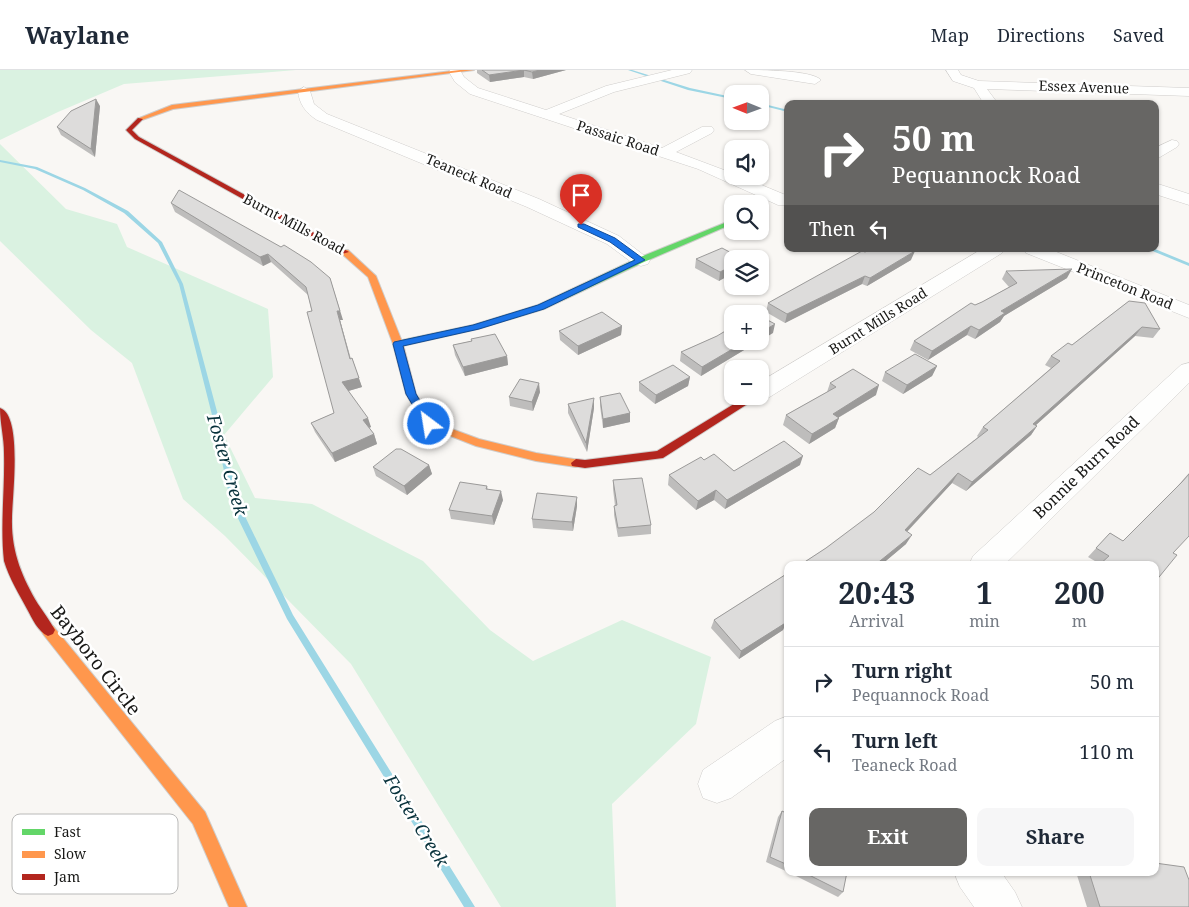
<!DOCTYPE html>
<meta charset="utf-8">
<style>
body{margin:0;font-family:"Noto Serif",serif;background:#f6f6f7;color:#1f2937;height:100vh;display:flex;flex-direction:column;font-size:19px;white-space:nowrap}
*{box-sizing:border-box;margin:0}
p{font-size:16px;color:#747a83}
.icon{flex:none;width:28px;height:28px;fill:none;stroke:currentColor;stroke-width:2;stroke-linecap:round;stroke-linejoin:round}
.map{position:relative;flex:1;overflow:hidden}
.side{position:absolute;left:784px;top:491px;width:375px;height:315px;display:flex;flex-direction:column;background:#fff;border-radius:10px;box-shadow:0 1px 4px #0004}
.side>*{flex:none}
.hud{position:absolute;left:784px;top:30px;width:375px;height:152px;border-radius:10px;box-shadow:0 1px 4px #0004;background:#676664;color:#fff;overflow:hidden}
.needle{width:32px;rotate:271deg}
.buttons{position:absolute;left:724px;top:15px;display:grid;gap:10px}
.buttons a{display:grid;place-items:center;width:45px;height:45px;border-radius:10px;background:#fff;box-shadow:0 1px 4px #0004;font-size:25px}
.pin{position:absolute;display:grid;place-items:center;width:42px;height:42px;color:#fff;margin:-51px -21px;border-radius:50% 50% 50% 0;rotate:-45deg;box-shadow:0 0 5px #0007}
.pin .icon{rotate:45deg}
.me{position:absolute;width:55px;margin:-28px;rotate:329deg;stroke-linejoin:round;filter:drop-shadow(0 0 4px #0008)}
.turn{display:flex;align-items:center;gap:18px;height:105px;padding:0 25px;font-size:22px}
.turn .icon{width:65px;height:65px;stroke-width:2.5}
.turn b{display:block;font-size:35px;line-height:42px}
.then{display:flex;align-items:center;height:48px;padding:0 25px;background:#0003;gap:10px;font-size:19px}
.eta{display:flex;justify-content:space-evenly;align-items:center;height:85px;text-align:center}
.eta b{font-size:30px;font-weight:700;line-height:35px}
.button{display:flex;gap:10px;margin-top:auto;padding:10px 25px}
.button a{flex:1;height:58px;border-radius:10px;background:#676664;color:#fff;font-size:20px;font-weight:700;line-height:58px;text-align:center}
.button a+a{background:#f6f6f7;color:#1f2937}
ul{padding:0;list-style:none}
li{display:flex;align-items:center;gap:15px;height:70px;padding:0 25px;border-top:1px solid #e0e1e3}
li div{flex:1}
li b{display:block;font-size:19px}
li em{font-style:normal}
header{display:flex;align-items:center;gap:30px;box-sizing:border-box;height:70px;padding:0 25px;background:#fff;border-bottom:1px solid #e0e1e3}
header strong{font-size:24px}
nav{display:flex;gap:28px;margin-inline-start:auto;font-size:18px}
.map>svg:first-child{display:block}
.green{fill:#daf2e1}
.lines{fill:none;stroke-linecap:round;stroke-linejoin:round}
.stream{fill:#9cd6e5;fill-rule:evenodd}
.street-casing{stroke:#cfcdcb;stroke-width:1}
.fast-casing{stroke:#cfcdcb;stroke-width:2}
.slow-casing{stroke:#cfcdcb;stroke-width:2}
.jam-casing{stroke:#cfcdcb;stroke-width:2}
.street{fill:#fefefd;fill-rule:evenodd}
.fast{fill:#63d668;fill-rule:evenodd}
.slow{fill:#ff974d;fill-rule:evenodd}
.jam{fill:#b3261e;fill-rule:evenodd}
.wall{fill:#bebdbc}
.shaded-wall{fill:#9b9a99}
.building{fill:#dddcdb;stroke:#9b9a99}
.route{fill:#1a73e8;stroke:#114b97}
.labels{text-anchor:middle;stroke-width:5;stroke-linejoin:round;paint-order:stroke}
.far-street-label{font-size:14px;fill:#181816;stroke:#fff}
.street-label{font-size:16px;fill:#181816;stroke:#fff}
.water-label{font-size:18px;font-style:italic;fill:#06303a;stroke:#fff}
.near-street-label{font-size:19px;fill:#181816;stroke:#fff}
.key{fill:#fff;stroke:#babab9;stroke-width:1}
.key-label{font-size:14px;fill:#181816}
</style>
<header>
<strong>Waylane</strong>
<nav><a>Map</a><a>Directions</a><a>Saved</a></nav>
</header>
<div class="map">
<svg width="1189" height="837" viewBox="0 0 1189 837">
<rect width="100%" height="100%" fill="#f9f7f4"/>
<path class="green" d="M0,0H296L124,14L58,42L0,70Z
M0,74L66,139L117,154L127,177L268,239L273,307L224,365L255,428L312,434L423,491L490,560L533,591L622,550L711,587L696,654L612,734L616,837H501L351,594L225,466L183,429L132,293L91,260L0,171Z"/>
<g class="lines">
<path class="stream" d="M628,0H632L690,18L732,27V29L688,20Z
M760,33L788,40V42L760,35Z
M0,90L37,97L85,118L128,141L162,172L183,214L219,349L239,434L293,545L475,837H464L287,549L231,434L213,349L179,214L158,173L124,143L83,120L35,99L0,92Z
M1150,179H1155L1189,193V196L1150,180Z"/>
<defs>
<path id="street" d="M450,0H460L464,7L478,18L546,40L606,16L672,0H692L690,3L614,22L559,44L662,78L702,57H712L714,60L712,63L676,82L732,103V106H740L788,126V135H778L698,99L470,24L455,12L449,2Z
M745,0C760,0 812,0 821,10L815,14L751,4Z
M946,0H958L961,5L979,11L1189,18V26L987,19L996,31L994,34H984L974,18L953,11Z
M304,17L310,21L314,34L327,44L539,129L619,166L650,190L648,194L641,196L634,194L607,174L527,137L317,50C306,43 299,34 298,21Z
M1172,70L1177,71L1179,74L1177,77L1155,90V78Z
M1155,113L1189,124V135L1155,124Z
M982,179H1004L1002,183L768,328L760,331L752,328L750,326H760V312Z
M1024,179H1049L1189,235V248L1026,183Z
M1189,293V313L1004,495H969L973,486L1181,295Z
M788,646V687L731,728L717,733L703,728L698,714L703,700L775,651Z
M954,802H1001L1015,822L1022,837H974L960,817Z"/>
<path id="fast" d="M732,150V154L644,192L544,239L478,259L398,277L393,274L398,271L473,255L538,235L638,188Z"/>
<path id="slow" d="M460,0H474L173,39L142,50L137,49L172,35Z
M342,180H348L376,206L403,274L416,324L433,352L479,369L536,383L580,390L581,393L580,396L576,397L536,391L476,376L425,356L406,324L393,274L368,207L342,184Z
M48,554L53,556L205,742L247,837H229L193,754L43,564L41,560L43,556Z"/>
<path id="jam" d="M138,48L143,49L132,60L139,67L349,182L342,184L135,69L126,60Z
M747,326H760L663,388L585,398L572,396L571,393L576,389L585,390L657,381Z
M0,338C23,345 12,428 12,448C11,481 22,507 38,534C44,543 50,551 55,560L53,564L48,566C38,562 32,548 27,539C19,524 9,508 4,491C0,456 5,419 4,383C4,368 0,353 0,338Z"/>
</defs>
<use href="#street" class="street-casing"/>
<use href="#fast" class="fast-casing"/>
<use href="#slow" class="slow-casing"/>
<use href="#jam" class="jam-casing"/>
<use href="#street" class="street"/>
<use href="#fast" class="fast"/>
<use href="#slow" class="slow"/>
<use href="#jam" class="jam"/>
</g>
<path class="wall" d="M477,0H566L533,9L524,7L490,12L477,3Z
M100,36L95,87L61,65L57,57Z
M171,133L281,177L343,250H340L351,289L362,317L348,321L371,357L369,358L374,364L377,374L335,392L315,362L311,353L334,343L308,225L271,192L263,196L175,142Z
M865,182L911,190L867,216L862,214L785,253L766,242L768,233Z
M696,189H743L719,211L695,198Z
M1006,201L1067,208L1004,246L1000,252L975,269L967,265L928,290L910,280L914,271L975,235L982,232L1009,217L1002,209Z
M1129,231L1160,259L1153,268L1135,266L1036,355L1037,356L1031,365L966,421L952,413L907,462L906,474L881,495H800L826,478L930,405L978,367L977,366L983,357L1051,298L1045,295L1051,286L1072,275Z
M622,256L621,265L578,285L560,270L559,261Z
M717,266L732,271H759L701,306L680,291L681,282Z
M471,269L507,286L508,295L465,306L455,285L453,275L471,271Z
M937,296L932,306L903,324L882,311L885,302Z
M690,307L688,316L655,334L639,321V312Z
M830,313L876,325L838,348H839L835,358L809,374L783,355L786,345L827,322Z
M540,322L533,341L510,336L509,327Z
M600,327L630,343V352L603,358L600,336Z
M568,334L594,338L587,382L568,343Z
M704,390L734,401L800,395L725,439L714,430L696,440L668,415L669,405Z
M429,395L432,404L407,425L376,406L373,397Z
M1189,403V466L1100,494L1088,487L1110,463L1123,471L1175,419Z
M613,410L651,455V464L618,467L614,445V436H615L613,419Z
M487,416L488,420L503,430L494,455L451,449L449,440Z
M577,427V436L573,461L533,458L532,449Z
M788,503V554L785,555L783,560L739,589L711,558L714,550Z
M782,741L788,744V802L766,792L778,747Z
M788,802H847L843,822L838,827Z
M1076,802H1155L1189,837H1087Z"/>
<path class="shaded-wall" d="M524,0V7L490,12L489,5Z
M540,0H566L533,9L532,2Z
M96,29L100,36L95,87L91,79Z
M915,181L911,190L867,216L870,208Z
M268,184L271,192L263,196L260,187Z
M732,196V204L719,211L720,202Z
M1072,199L1067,208L1004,246L1000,252L975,269L979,260L1001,241Z
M865,206L862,214L785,253L787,244Z
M330,208L343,250H340L353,298L337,241Z
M775,254L773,263L760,271V263Z
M622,256L621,265L578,285V276Z
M971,256L967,265L928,290L932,281Z
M1142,257L1135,266L1027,363L1033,354Z
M746,271H759L701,306L702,297Z
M507,286L508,295L465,306L463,297Z
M352,288L362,317L345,322L342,312Z
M937,296L932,306L903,324L907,315Z
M690,307L688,316L655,334L656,325Z
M539,313L540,322L533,341L532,332Z
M879,315L876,325L829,353L833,344Z
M594,328V338L587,382L586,373Z
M630,343V352L603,358V349Z
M368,348L371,357L366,359L363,350Z
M839,348L835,358L809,374L812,364Z
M1037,356L1031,365L966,421L972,412Z
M374,364L377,374L335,392L332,383Z
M803,386L800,395L725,439L727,430Z
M429,395L432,404L407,425L404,416Z
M958,403L952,413L900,469L905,460Z
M716,420L714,430L696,440L698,431Z
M501,421L503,430L494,455L492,446Z
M577,427V436L573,461L572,452Z
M912,465L906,474L881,495H875Z
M788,548V554L785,555L783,560L739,589L741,581Z"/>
<path class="building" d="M482,0H540L532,2L524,0L489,5Z
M96,29L91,79L57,57L71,41Z
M179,120L281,177L284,175L311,192L330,208L340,241H337L350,289L352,288L359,308L342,312L368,348L363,350L374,364L332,383L311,353L334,343L307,242L312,241L306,217L268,184L260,187L171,133Z
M722,178L743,189H732V196L720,202L696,189Z
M872,179H909L915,181L870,208L865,206L787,244L768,233L862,181L865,182Z
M1072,199L1001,241L1005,243L979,260L971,256L932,281L914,271L971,233L975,235L982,232L1017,213L1006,201Z
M1129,231L1145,233L1160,259L1142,257L1033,354L1037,356L972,412L958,403L905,460L912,465L875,495H871L868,493L865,495H800L826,478L874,442L918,398L930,405L988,360L983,357L1060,291L1051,286L1068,273L1072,275Z
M602,242L622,256L578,276L559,261Z
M760,246L775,254L760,263Z
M732,257V271H746L702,297L681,282L717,266Z
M495,264L507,286L463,297L453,275L472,271L471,269Z
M915,284L937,296L907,315L885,302Z
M673,295L690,307L656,325L639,312Z
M853,299L879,315L833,344L839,348L812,364L786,345L836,317L830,313Z
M520,309L539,313L532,332L509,327Z
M620,323L630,343L603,349L600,327Z
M594,328L586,373L568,334Z
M784,371L803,386L727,430L716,420L698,431L669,405L701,387L704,390L714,384L734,401Z
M396,379H401L429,395L404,416L373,397Z
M1189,404V466L1173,483L1177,485L1155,512V495H1099L1109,486L1096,478L1110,463L1123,471L1182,412Z
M642,408L651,455L618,458L614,436L617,435L613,410Z
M460,412L487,416L486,419L501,421L492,446L449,440Z
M537,423L577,427L572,452L532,449Z
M788,503V548L785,550L787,552L741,581L714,550Z
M782,741L788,744V795L770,787Z
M1155,793L1184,797L1189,810V837H1100L1089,802H1155Z
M803,802H847L843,822Z"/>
<path class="route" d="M578,154H584L615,168L645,190L544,239L479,259L403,276L416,324L434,354L432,356H425L406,324L393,274L394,272L473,255L538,235L635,190L610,172L578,157Z"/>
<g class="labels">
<g class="far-street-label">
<text transform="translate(1084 17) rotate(2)" y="5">Essex Avenue</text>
<text transform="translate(618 68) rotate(18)" y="5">Passaic Road</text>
<text transform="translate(469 106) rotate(23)" y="5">Teaneck Road</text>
<text transform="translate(294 154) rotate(28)" y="5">Burnt Mills Road</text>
<text transform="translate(1125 216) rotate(22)" y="5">Princeton Road</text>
<text transform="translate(878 251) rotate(-32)" y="5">Burnt Mills Road</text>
</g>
<g class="street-label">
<text transform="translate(1086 397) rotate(-44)" y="6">Bonnie Burn Road</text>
</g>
<g class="water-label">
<text transform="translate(227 395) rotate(74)" y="6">Foster Creek</text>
<text transform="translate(416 751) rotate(58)" y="6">Foster Creek</text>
</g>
<g class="near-street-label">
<text transform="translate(96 590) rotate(52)" y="7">Bayboro Circle</text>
</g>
</g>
<rect x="12" y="744" width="166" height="80" rx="8" class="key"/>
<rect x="22" y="759" width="23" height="6" fill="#63d668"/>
<rect x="22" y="781" width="23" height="7" fill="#ff974d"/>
<rect x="22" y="804" width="23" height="6" fill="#b3261e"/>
<g class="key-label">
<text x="54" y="767">Fast</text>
<text x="54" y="789">Slow</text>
<text x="54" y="812">Jam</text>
</g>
</svg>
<div class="buttons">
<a><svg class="needle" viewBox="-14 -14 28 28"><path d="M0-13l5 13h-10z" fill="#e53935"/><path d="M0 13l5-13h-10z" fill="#747a83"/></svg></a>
<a><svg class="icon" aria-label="sound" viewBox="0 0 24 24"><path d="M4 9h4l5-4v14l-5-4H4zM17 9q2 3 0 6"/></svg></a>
<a><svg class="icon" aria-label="search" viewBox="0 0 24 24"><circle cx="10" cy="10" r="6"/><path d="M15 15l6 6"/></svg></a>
<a><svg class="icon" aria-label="layers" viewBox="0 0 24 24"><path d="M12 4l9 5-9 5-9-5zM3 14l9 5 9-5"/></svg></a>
<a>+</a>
<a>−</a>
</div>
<div class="pin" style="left:581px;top:155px;background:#d93025"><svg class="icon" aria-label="arrive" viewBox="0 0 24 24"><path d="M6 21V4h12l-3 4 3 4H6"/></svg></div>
<svg class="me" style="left:429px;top:354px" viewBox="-20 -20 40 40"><circle r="17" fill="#1a73e8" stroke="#fff" stroke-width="3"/><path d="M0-11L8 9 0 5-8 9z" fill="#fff"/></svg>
<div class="hud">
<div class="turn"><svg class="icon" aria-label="right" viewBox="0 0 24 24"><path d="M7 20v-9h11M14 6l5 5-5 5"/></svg><div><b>50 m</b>Pequannock Road</div></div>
<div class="then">Then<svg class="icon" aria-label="left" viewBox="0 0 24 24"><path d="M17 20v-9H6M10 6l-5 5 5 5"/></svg></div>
</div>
<section class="side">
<div class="eta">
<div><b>20:43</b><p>Arrival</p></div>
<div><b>1</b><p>min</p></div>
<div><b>200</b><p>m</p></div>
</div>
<ul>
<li><svg class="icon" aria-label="right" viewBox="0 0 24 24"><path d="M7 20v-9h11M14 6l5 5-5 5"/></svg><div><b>Turn right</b><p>Pequannock Road</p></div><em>50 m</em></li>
<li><svg class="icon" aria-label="left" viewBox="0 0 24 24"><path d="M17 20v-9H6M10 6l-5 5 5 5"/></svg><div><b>Turn left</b><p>Teaneck Road</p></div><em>110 m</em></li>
</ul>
<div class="button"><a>Exit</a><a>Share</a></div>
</section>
</div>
